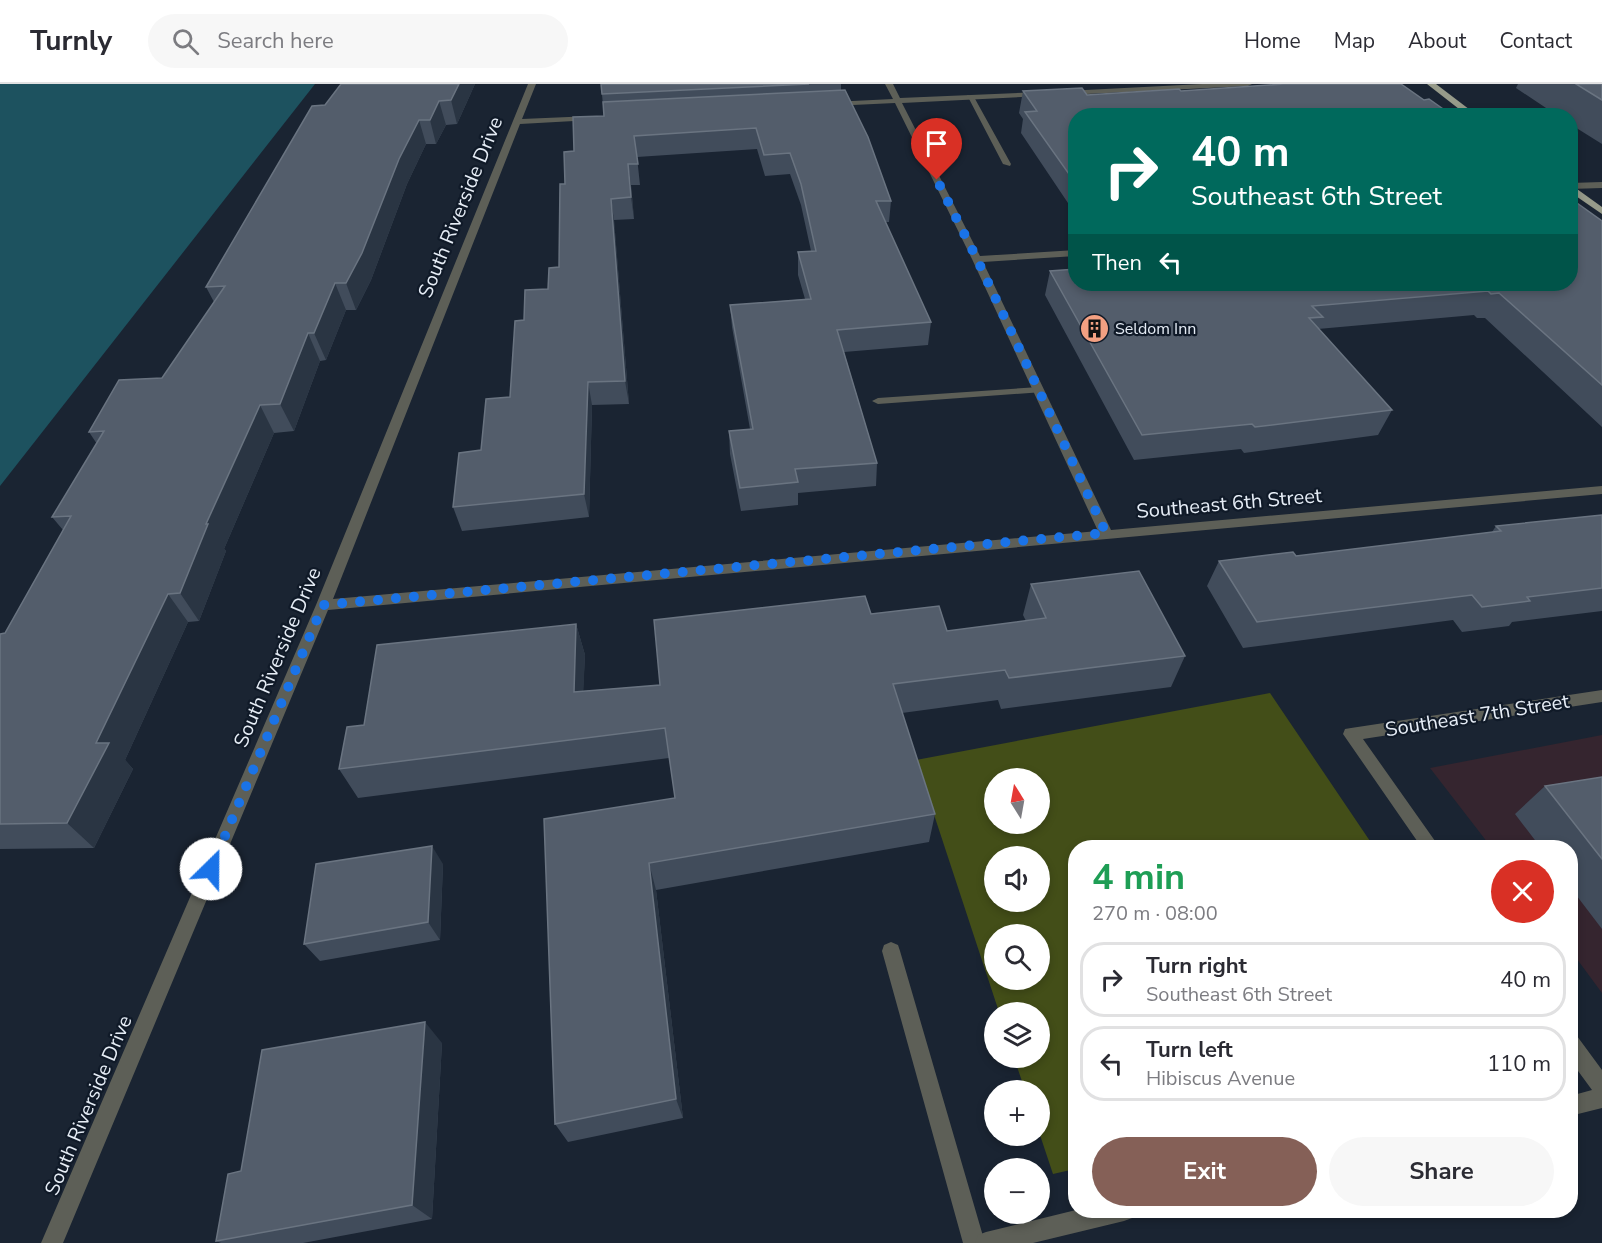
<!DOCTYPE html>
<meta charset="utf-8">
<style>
body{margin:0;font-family:"Nunito Sans",sans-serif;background:#f7f7f7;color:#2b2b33;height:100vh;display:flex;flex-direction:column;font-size:22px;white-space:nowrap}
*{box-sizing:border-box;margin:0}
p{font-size:20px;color:#7c7c81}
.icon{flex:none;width:33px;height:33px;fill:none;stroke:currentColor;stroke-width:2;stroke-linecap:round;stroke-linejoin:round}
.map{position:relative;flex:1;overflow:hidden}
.drawer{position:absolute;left:1068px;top:756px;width:510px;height:378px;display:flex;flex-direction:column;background:#fff;border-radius:24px;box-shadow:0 3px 9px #0003}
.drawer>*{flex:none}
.guide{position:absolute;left:1068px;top:24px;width:510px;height:183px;border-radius:24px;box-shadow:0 3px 9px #0003;background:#00695c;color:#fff;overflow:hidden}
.needle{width:39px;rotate:349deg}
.tools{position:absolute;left:984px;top:684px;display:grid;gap:12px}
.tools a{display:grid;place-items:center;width:66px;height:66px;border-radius:50%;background:#fff;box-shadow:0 3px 9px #0003;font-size:30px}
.pin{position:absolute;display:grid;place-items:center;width:51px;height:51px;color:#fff;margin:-62px -26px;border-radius:50% 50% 50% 0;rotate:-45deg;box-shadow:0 0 6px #0007}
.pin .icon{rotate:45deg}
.me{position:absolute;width:66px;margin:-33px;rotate:23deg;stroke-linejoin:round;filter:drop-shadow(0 0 4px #0008)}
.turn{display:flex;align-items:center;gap:21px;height:126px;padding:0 24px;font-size:27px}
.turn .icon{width:78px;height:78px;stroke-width:2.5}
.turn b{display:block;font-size:42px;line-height:51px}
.then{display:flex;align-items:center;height:57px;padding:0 24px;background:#0003;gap:12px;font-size:22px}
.round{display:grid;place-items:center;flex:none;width:63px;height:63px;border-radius:32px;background:#f7f7f7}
.summary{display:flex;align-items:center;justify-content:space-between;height:102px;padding:0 24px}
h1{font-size:36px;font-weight:700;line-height:45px;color:#1e9e55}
.button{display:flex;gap:12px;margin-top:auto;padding:12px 24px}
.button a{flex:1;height:69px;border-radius:36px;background:#856057;color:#fff;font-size:24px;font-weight:700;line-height:69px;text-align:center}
.button a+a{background:#f7f7f7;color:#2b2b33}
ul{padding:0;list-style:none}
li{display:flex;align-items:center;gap:18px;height:75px;margin:0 12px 9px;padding:0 12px;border:3px solid #e1e1e2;border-radius:24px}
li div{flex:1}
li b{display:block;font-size:22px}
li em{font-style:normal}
header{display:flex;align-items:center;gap:36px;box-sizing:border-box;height:84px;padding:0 30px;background:#fff;border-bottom:2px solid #e1e1e2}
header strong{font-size:28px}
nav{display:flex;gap:33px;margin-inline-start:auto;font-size:21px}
.search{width:420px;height:54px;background:#f7f7f7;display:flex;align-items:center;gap:15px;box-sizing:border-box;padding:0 21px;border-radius:33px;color:#7c7c81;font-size:22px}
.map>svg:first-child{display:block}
.commercial{fill:#35252f}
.green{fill:#434e18;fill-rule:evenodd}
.water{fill:#1d525f}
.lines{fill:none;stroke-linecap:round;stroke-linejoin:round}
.service{fill:#5d5f57;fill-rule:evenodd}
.minor{fill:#5d5f57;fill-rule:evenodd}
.primary{fill:#979b8a;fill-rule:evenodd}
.wall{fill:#414c5b}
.shaded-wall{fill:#2a3543}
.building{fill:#535d6b;stroke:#6a7481;stroke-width:1.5}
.route{stroke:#1a73e8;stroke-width:10;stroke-dasharray:0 18}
.labels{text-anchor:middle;stroke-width:4.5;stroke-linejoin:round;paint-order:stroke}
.far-poi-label{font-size:16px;fill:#e6edf6;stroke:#101a28;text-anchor:start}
.street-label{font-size:20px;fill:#e6edf6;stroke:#101a28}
</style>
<header>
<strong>Turnly</strong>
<div class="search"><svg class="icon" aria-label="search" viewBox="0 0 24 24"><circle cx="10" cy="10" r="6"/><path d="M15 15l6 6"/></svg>Search here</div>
<nav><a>Home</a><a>Map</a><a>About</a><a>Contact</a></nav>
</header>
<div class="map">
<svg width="1602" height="1159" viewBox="0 0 1602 1159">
<rect width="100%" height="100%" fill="#1a2432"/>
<path class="commercial" d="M1602,651V909L1571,867L1570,764L1491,763L1430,684Z"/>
<path class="green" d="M1270,609L1374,763L1076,764L1075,1085L1053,1090L1040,1051V1006H1025L1014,974H1040V928H999L916,676ZM994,694H1040V740H994ZM994,772H1040V818H994ZM994,850H1040V896H994Z"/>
<path class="water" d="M0,0H315L0,402Z"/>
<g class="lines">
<path class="service" d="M967,11L974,13L1011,80L1010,82L1003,80Z
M1602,98V104L1570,105V99Z
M1039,303L1043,304V308L878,320L872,317L878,314Z
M891,858L898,861L900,867L985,1159H963L882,867L884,861Z"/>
<path class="minor" d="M528,0H536L522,35L592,32L596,34L592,36L520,40L333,515L1098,447L972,175L895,19L832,22L828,20L832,18L893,15L885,0H893L900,14L1042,8L1046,10L1042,12L902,19L980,172L1076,166V172L983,178L1111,446L1602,402V410L328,526L63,1159H41L316,521Z
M1202,0H1252L1248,2L1066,11L1062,9L1066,7Z
M1602,606V618L1363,655L1440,764H1422L1343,650L1345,645L1351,644Z
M1570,949L1577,952L1602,986V1024L1570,1032V1012L1592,1006L1570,976Z
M1076,1126H1135L1132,1134L1124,1137L1033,1159H975L978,1151L986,1148Z"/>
<path class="primary" d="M1427,0H1436L1478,32H1468Z
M1570,100L1602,123V130L1570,108Z"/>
</g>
<path class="wall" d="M341,0H475L457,40L446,41L436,60H426L407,100L371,196L356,226H346L326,276L320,277L294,347L274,349L224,465L226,467L199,537L188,538L125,676L133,685L94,764L0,765V550L5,549L63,446L52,433L97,360L89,348L162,294L214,218L206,203L325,21Z
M601,0H841V6L891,117L889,138H885L931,238L928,261L844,268L877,379L876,402L798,409V421L741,427L730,370L729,347L750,345L732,243L730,221L805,215L798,191V168L811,167L801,121L790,90L765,92L757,65L637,73L640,101H631L634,135L614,136L629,320L592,321L589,433L462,447L453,423L481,366L510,313L524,236L548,205L559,183L565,100L574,67L604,32Z
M1518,0H1602V60L1570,40V32H1558L1516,4Z
M1023,7L1076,32V125H1072L1021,49L1023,35L1019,29Z
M1602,137V343L1485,234H1477L1474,231L1318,245L1392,326L1378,351L1244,369L1241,365L1134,376L1045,211L1050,187L1122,204L1570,200Z
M1602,431V527L1512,538L1509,542L1462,548L1453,536L1243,564L1207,502L1219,477L1296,472L1492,448L1496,442Z
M1031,500L1185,572L1171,603L1001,625L998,616L902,629L935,730L929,758L656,806L683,1034L568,1058L555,1040L544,735L675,714L669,674L358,714L339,685L364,641L576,540L585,571L583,607L660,601L871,530L947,547L1026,537L1023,531Z
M1602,693V845L1570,803V764H1541L1515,730L1545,702Z
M443,780L440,856L320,877L304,860Z
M442,959L432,1135L303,1159H221L216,1157Z"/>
<path class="shaded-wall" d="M459,0H475L457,40L451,16Z
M439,17L446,41L436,60L430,36Z
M419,36L426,60L407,100L371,196L356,226L346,199L399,75Z
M628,80L631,101L634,135L631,113Z
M611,115L614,136L629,320L625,297Z
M335,199L346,226L326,276L314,249Z
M308,249L320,277L294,347L280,320Z
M588,298L592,321L589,433L584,410Z
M260,321L274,349L224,465L226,467L199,537L180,509L206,440Z
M168,510L188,538L125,676L133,685L94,764L67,739L96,659Z
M576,540L585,571L582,638L574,608Z
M432,762L443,780L440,856L428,838Z
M649,779L656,806L683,1034L676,1015Z
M425,938L442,959L432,1135L412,1121Z"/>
<path class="building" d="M341,0H459L451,16L439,17L430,36H419L399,75L362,169L346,199H335L314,249H308L280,320L260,321L206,440H208L180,509L168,510L96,659H109L67,739L0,740V550L5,549L71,432L52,433L104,347L89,348L119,296L162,294L225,202L206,203L312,22L325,21Z
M601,0H809L602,10Z
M1284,0H1401L1424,16L1429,15L1453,32H1076V100L1025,28L1037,27L1023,7L1082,4L1087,11L1179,5L1181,7Z
M1576,0H1602V16Z
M845,6L868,53L891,117H876L931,238L837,246L877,379L795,385L798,398L740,404L729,347L753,345L730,221L811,215L798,168L816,167L801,100L790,69L764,71L756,44L634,52L638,80H628L631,113L611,115L625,297L588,298L584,410L453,423L459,369L481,366L486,315L510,313L515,237L524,236L525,206L548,205L549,184L559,183L560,100H565L564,68L574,67L573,33L604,32L603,18Z
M1570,114L1602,137V301L1499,209L1491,210L1488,207L1312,222L1323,233L1309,234L1392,326L1255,343L1252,340L1142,351L1050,187L1076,185V200H1118L1122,204L1195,200H1570Z
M1602,431V504L1527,513L1530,517L1482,523L1472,511L1257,538L1219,477L1293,468L1296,472L1501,447L1496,442Z
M1139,487L1185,572L1009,594L1005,586L893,600L935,730L649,779L676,1015L555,1040L544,735L675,714L665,644L339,685L347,643L364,641L377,561L576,540L574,608L660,601L654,536L865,512L871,530L939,522L947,547L1046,534L1031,500Z
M1602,693V775L1545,702Z
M432,762L428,838L304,860L316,780Z
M425,938L412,1121L216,1157L228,1090L241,1087L262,966Z"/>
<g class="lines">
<path class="route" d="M211,785L323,521L1106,449L977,175L937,96"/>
</g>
<defs>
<symbol id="building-disc" viewBox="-11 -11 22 22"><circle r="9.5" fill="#f3a082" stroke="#101a28"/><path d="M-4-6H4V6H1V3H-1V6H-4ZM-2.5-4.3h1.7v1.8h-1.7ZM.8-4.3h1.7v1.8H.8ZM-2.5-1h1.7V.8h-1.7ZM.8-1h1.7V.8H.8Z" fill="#111"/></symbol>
</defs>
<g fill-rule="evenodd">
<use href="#building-disc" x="1078" y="228" width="33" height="33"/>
</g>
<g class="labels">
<g class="far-poi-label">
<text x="1115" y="250">Seldom Inn</text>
</g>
<g class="street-label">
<text transform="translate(460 123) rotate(-68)" y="7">South Riverside Drive</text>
<text transform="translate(1229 419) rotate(-5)" y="7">Southeast 6th Street</text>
<text transform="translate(277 573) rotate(-67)" y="7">South Riverside Drive</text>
<text transform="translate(1477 631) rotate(-9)" y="7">Southeast 7th Street</text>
<text transform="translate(88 1021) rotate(-67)" y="7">South Riverside Drive</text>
</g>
</g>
</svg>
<div class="tools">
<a><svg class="needle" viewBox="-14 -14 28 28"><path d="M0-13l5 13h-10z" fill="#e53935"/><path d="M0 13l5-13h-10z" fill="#7c7c81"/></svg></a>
<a><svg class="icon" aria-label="sound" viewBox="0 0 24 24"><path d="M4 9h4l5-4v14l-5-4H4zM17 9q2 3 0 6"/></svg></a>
<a><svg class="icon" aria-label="search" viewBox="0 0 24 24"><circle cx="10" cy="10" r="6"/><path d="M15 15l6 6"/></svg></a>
<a><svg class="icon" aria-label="layers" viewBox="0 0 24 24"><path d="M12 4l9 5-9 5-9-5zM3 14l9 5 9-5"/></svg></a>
<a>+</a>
<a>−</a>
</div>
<div class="pin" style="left:937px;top:96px;background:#d93025"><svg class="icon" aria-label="arrive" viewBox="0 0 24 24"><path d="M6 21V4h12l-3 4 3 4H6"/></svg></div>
<svg class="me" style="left:211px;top:785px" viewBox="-20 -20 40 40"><circle r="19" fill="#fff"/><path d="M0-13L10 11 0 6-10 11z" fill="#1a73e8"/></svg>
<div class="guide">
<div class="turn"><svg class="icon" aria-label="right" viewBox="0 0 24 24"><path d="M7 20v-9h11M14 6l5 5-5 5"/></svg><div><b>40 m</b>Southeast 6th Street</div></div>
<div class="then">Then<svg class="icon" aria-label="left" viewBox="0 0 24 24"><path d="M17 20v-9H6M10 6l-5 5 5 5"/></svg></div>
</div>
<section class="drawer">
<div class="summary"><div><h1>4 min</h1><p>270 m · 08:00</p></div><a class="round" style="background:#d93025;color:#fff"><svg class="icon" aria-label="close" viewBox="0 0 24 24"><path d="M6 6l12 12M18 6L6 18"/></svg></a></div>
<ul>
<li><svg class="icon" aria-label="right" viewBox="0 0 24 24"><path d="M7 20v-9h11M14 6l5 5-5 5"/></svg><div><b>Turn right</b><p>Southeast 6th Street</p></div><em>40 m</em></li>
<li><svg class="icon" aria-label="left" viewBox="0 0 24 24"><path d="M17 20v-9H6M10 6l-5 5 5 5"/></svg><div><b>Turn left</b><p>Hibiscus Avenue</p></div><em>110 m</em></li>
</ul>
<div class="button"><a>Exit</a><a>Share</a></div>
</section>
</div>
